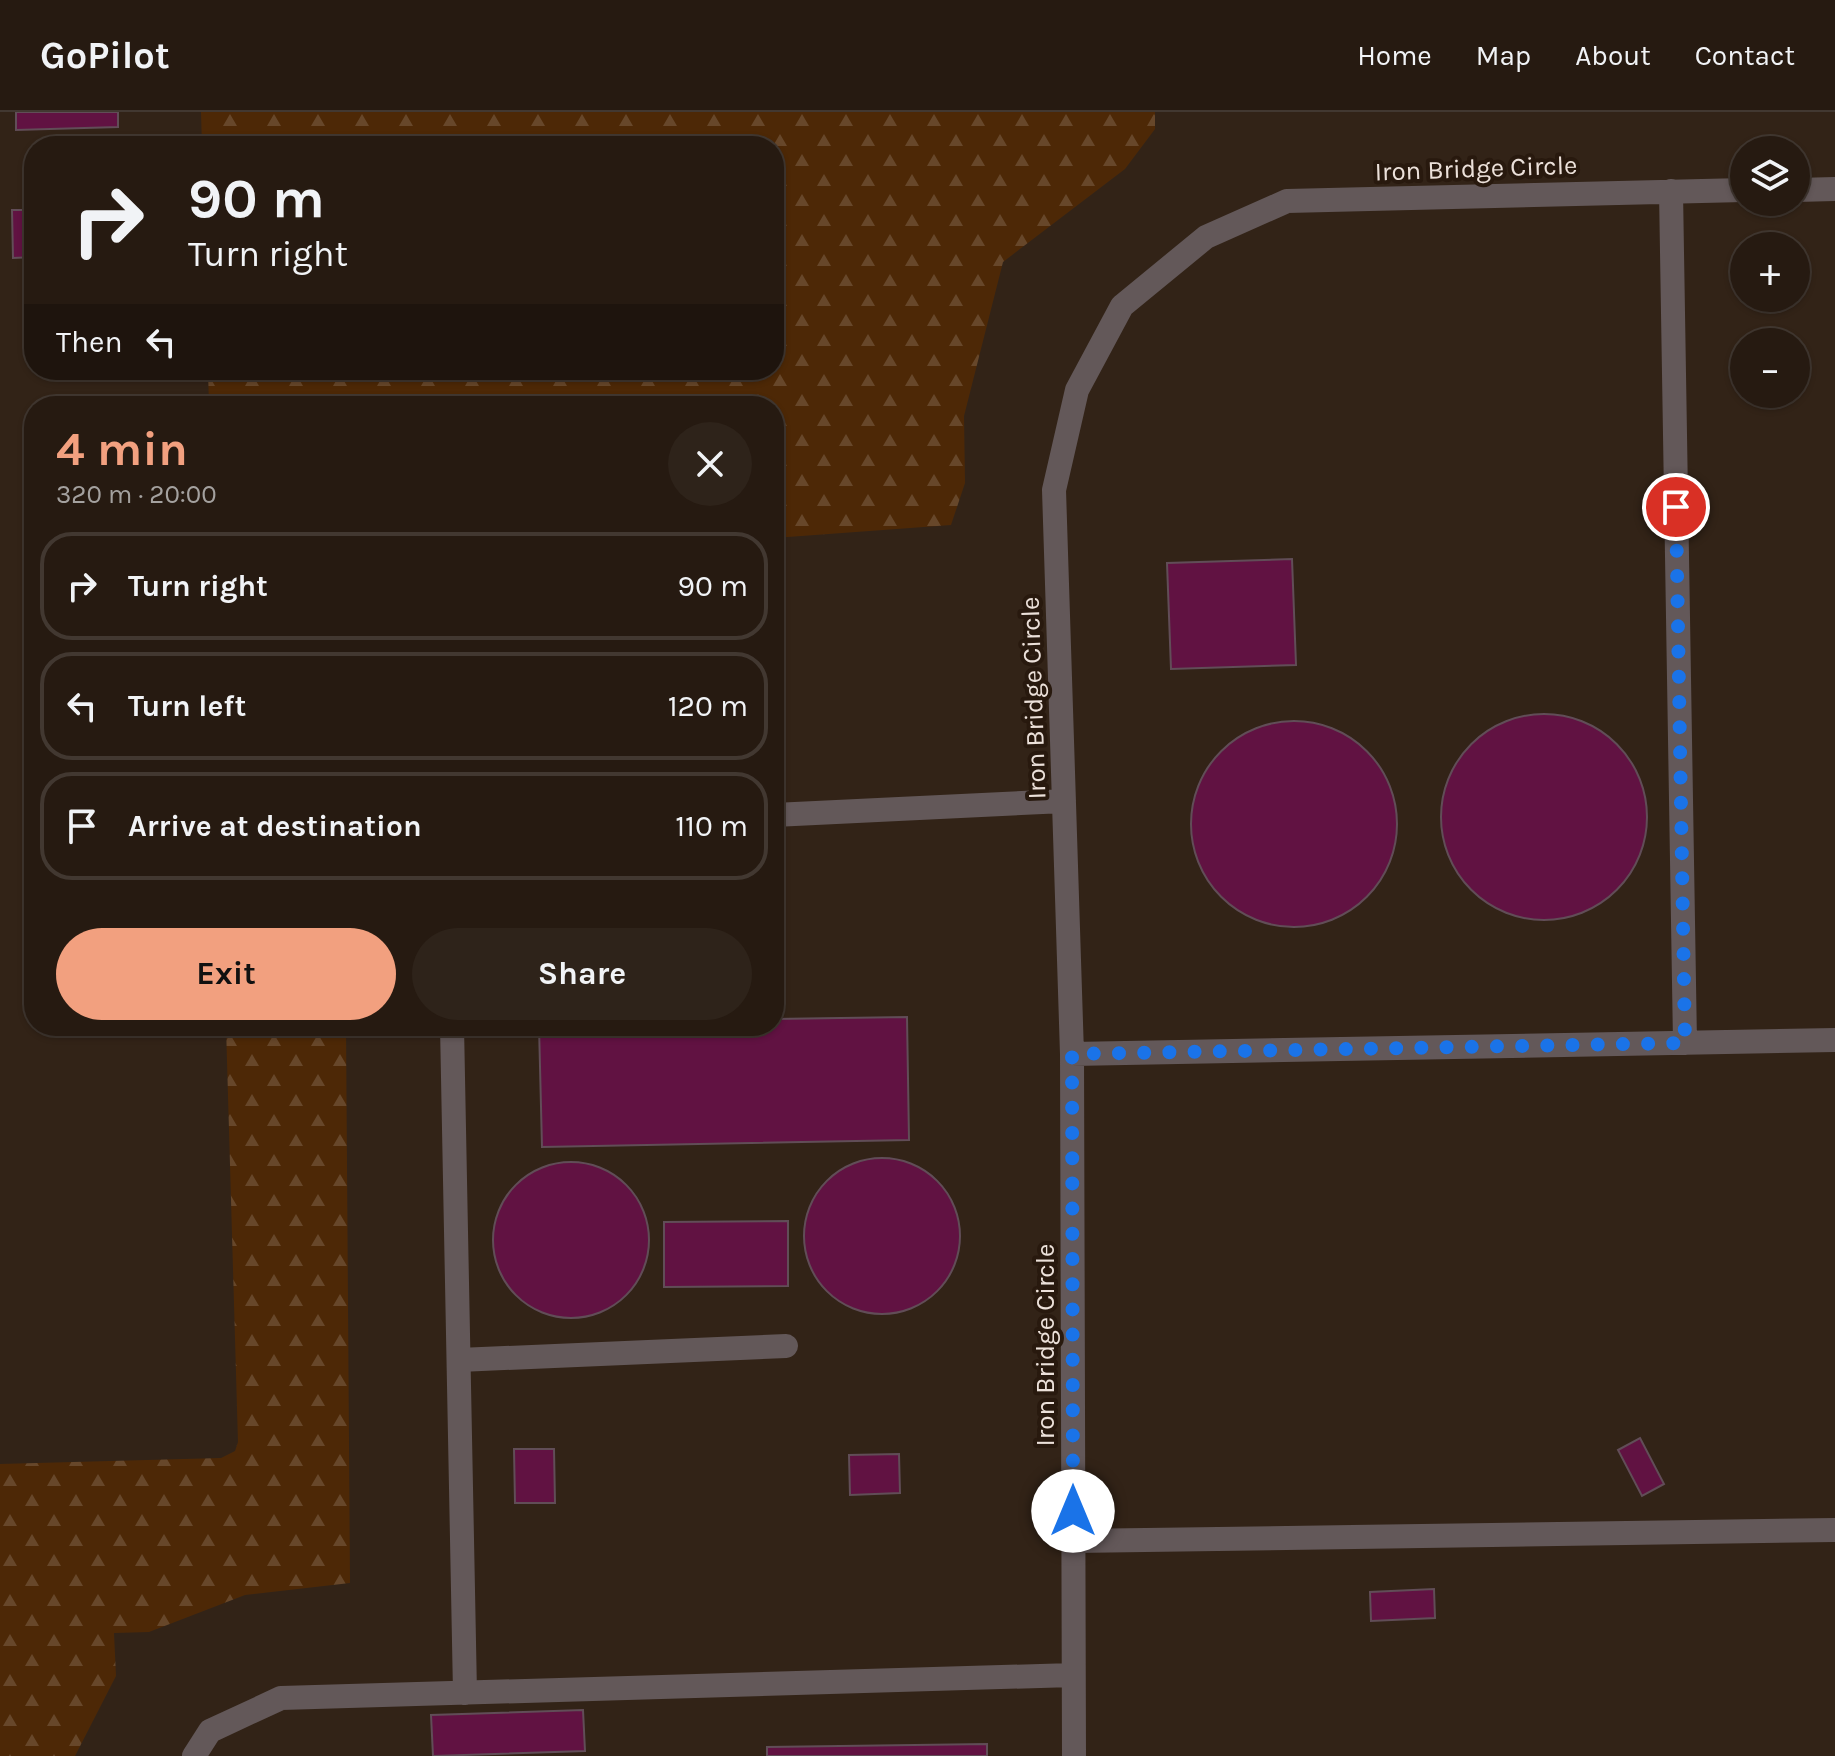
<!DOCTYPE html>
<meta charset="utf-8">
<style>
body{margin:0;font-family:Karla,sans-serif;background:#2e231a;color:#f1f3f6;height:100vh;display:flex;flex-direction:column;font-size:30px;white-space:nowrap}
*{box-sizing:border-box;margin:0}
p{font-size:26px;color:#a4a19f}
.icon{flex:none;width:44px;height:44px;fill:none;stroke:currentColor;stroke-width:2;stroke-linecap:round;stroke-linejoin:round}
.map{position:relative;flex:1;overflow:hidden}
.side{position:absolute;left:24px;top:284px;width:760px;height:640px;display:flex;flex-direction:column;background:#261a11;border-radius:32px;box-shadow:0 2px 6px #0004,0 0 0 2px #423831}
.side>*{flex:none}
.guide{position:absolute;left:24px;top:24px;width:760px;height:244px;border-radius:32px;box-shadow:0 2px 6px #0004,0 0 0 2px #423831;background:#261a11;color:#f1f3f6;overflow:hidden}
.fabs{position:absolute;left:1730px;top:24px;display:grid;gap:16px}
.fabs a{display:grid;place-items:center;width:80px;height:80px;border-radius:50%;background:#261a11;box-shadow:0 2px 6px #0004,0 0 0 2px #423831;font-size:40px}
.pin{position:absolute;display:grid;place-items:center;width:68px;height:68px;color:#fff;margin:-34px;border:4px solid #fff;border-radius:50%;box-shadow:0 2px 8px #0007}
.me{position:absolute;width:88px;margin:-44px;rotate:0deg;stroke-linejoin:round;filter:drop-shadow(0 0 6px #0008)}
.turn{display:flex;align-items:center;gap:28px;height:168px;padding:0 32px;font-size:36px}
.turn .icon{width:104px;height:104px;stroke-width:2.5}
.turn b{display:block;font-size:56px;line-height:68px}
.then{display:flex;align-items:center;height:76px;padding:0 32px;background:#0003;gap:16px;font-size:30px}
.round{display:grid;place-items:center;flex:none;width:84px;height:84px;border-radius:42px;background:#2e231a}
.summary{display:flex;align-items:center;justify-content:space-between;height:136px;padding:0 32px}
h1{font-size:48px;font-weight:700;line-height:60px;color:#f2a07f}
.action{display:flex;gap:16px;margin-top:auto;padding:16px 32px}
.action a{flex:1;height:92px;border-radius:48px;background:#f2a07f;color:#111;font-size:32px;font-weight:700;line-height:92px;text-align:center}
.action a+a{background:#2e231a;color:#f1f3f6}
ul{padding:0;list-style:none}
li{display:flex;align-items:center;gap:24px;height:108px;margin:0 16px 12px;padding:0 16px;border:4px solid #423831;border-radius:32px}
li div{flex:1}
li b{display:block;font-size:30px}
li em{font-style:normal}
header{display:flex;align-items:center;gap:48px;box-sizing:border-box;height:112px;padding:0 40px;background:#261a11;border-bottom:2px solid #423831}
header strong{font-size:38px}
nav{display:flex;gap:44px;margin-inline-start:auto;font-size:28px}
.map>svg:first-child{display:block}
.forest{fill:url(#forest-firs)}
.building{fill:#611242;stroke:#614d57;stroke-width:2}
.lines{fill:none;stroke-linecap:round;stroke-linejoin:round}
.minor{stroke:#635859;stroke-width:24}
.route{stroke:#1a73e8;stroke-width:14;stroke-dasharray:0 25.2}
.labels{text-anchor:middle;stroke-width:8;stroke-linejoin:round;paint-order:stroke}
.street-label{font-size:26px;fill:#ece1da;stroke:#28190e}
</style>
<header>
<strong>GoPilot</strong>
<nav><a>Home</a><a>Map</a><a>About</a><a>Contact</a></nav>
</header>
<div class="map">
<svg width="1835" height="1644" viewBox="0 0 1835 1644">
<defs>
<pattern id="forest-firs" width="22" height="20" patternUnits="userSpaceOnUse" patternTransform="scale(2)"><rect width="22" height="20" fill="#4d2806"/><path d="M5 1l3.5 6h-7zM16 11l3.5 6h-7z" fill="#67472a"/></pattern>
</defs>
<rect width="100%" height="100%" fill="#322317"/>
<path class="forest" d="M201,0H1155V17L1125,57L1003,150L964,304L965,371L951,413L774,426V294H209L208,258H774V34H202Z
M226,914H346L350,1471L245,1483L149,1520L114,1521L116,1564L75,1644H0V1352L221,1346L235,1339L238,1330Z"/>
<path class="building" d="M16,0H118V15L16,18Z
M12,98H34V145L13,146Z
M1292,447L1296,553L1171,557L1167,451Z
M1441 705a103 103 0 1 1 206 0a103 103 0 1 1-206 0Z
M1191 712a103 103 0 1 1 206 0a103 103 0 1 1-206 0Z
M774,770H781L783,836L774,837Z
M907,905L909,1028L542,1035L539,914H774V907Z
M804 1124a78 78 0 1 1 156 0a78 78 0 1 1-156 0Z
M493 1128a78 78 0 1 1 156 0a78 78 0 1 1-156 0Z
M788,1109V1174L664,1175V1110Z
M1640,1326L1664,1372L1642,1384L1618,1338Z
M514,1337H554L555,1391H515Z
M899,1342L900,1381L850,1383L849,1343Z
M1434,1477L1435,1506L1371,1509L1370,1480Z
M583,1598L585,1639L433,1644L431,1603Z
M987,1632V1644H767V1635Z"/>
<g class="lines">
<path class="minor" d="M1796,78L1835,77
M1671,79L1685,931
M774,703L1064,689
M452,914L465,1581
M1072,942L1835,928
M459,1248L786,1234
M1073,1429L1835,1418
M194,1644L210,1619L281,1586L1073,1563
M1074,1644L1072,942L1054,378L1077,278L1122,194L1206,125L1287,89L1744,78"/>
</g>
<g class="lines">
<path class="route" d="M1073,1399L1072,942L1685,931L1676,395"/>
</g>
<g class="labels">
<g class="street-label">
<text transform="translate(1476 56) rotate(-2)" y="9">Iron Bridge Circle</text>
<text transform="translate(1033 586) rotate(-92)" y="9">Iron Bridge Circle</text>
<text transform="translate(1045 1233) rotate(-90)" y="9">Iron Bridge Circle</text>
</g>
</g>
</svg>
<div class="fabs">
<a><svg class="icon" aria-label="layers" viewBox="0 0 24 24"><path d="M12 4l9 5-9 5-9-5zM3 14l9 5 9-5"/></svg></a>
<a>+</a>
<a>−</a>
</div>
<div class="pin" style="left:1676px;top:395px;background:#d93025"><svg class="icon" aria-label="arrive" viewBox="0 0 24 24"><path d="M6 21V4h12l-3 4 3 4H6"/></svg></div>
<svg class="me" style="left:1073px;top:1399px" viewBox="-20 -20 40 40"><circle r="19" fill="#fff"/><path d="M0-13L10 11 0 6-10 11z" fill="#1a73e8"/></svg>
<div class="guide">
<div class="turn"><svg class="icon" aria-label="right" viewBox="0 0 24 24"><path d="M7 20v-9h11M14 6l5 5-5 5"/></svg><div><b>90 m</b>Turn right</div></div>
<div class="then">Then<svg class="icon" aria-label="left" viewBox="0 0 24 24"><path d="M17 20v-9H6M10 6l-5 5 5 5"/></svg></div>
</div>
<section class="side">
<div class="summary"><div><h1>4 min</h1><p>320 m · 20:00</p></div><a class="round"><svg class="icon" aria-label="close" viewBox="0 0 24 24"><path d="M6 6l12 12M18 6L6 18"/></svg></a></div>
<ul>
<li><svg class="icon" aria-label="right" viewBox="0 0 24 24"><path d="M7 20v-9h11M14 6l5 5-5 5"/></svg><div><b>Turn right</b></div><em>90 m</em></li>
<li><svg class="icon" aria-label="left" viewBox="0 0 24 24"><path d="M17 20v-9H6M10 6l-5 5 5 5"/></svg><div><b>Turn left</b></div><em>120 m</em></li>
<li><svg class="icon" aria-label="arrive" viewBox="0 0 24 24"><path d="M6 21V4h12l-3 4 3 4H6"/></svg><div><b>Arrive at destination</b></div><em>110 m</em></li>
</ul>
<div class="action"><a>Exit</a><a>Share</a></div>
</section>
</div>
